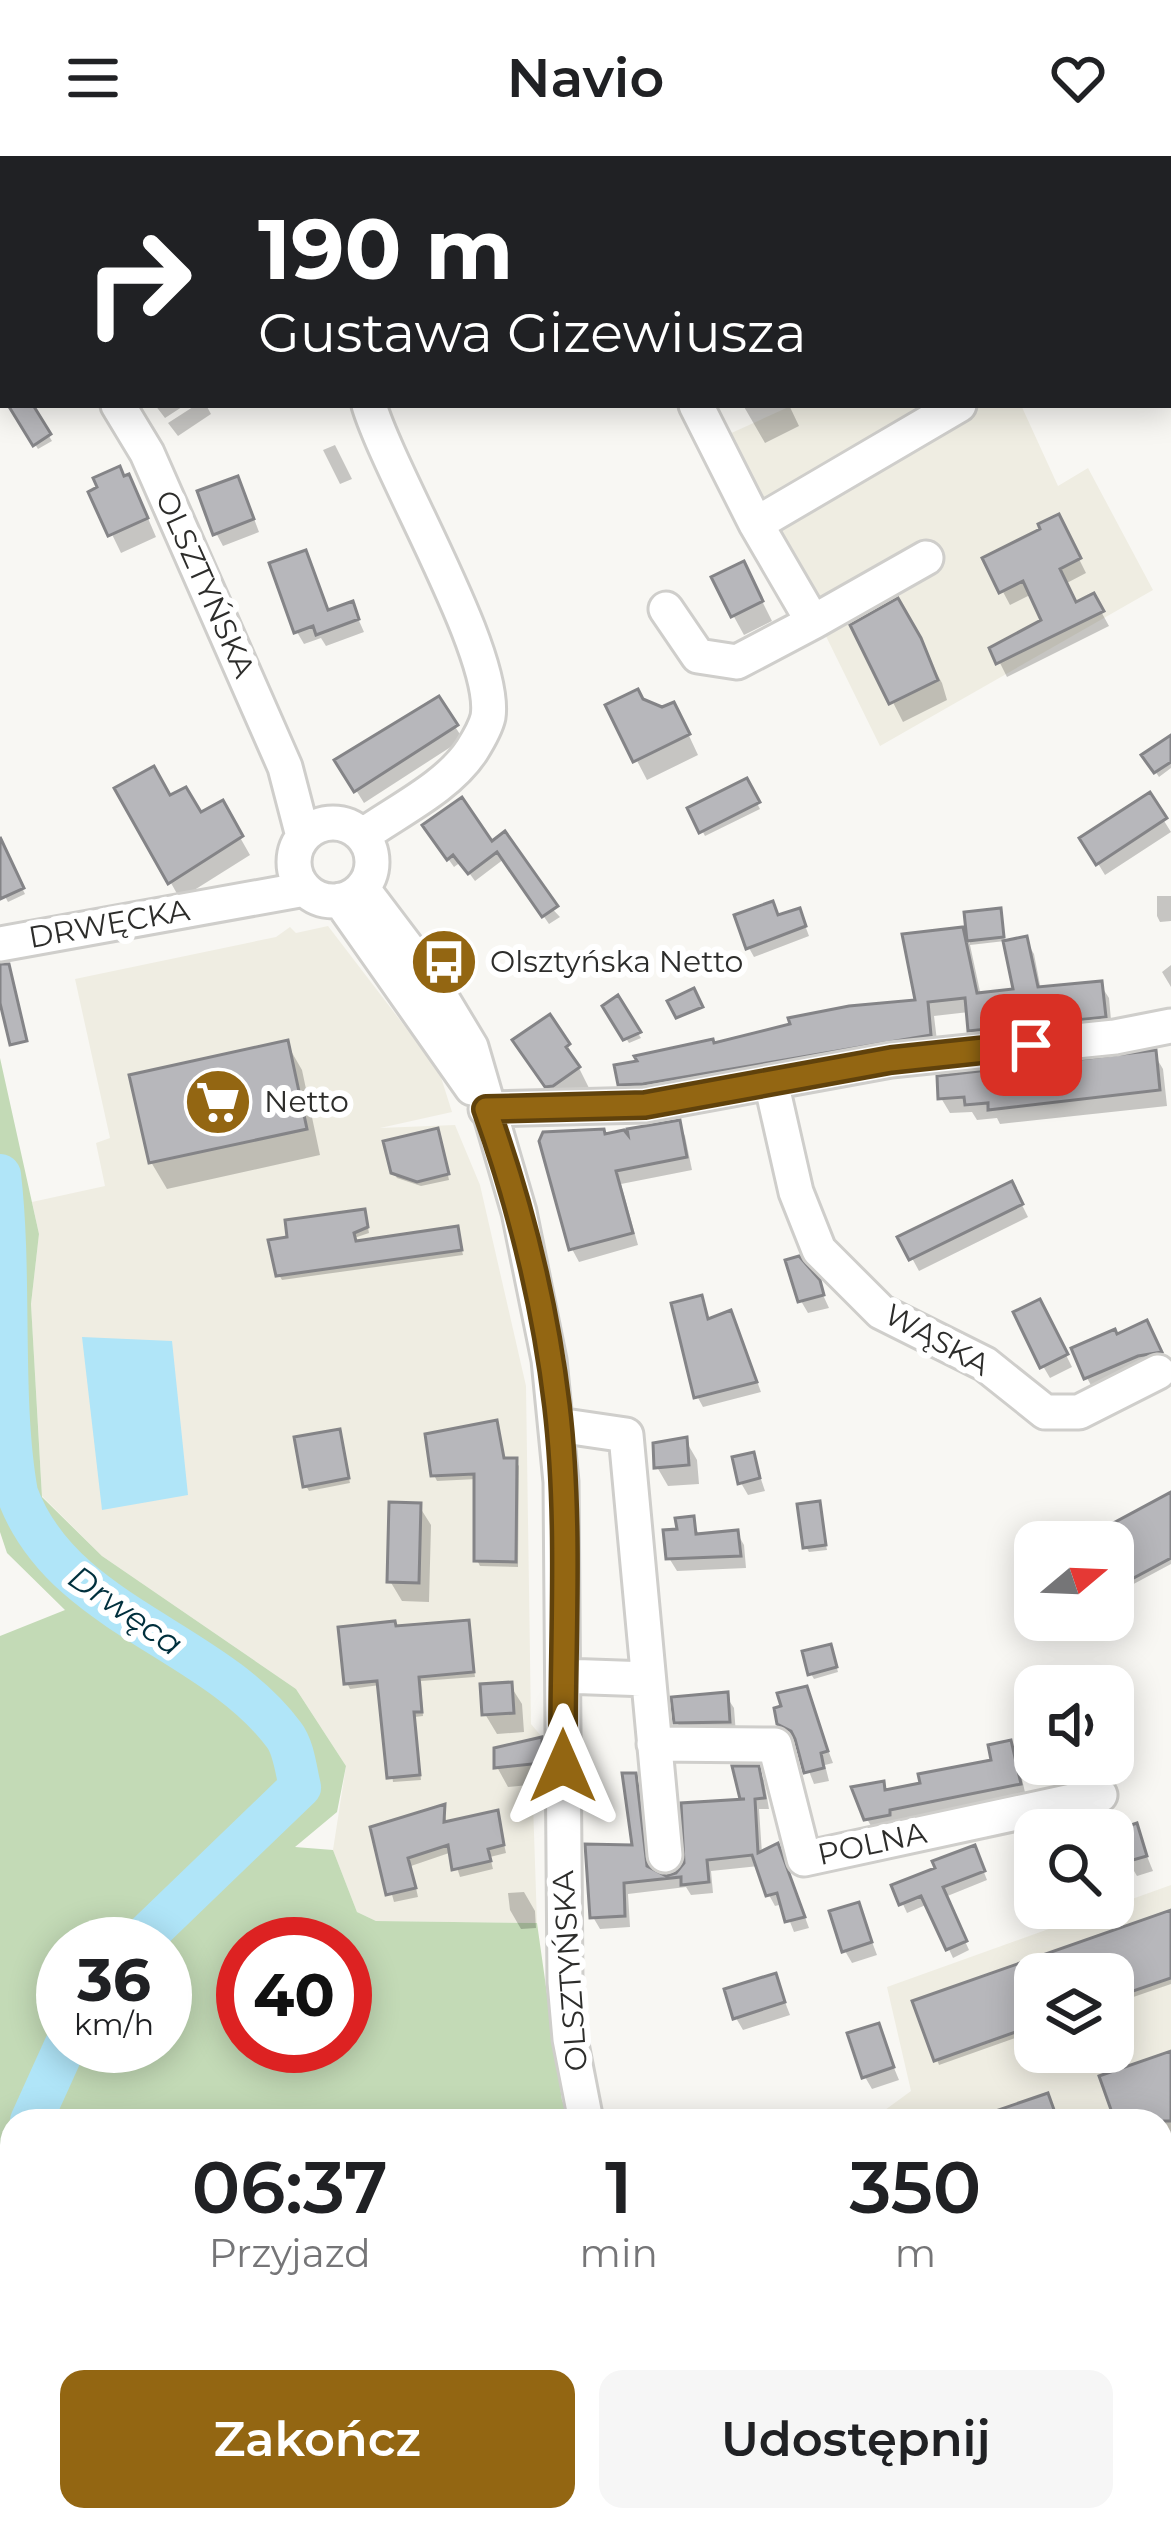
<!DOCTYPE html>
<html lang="pl">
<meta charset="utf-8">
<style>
body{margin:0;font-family:Montserrat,sans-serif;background:#f6f6f6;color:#202124;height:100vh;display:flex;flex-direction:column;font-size:45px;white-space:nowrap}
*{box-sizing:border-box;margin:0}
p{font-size:39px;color:#757577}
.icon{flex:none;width:66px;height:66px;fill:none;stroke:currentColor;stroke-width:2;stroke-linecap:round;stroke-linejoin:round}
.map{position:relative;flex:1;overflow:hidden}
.panel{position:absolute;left:0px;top:1953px;width:1173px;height:423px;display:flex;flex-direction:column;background:#fff;border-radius:36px 36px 0 0;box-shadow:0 6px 30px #0003}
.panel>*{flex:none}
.guide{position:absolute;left:0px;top:0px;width:1173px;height:252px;box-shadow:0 6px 30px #0003;background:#202124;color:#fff;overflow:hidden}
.needle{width:78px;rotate:71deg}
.fabs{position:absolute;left:1014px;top:1365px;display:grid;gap:24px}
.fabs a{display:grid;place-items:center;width:120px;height:120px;border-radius:24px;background:#fff;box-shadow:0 6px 30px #0003;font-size:60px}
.speed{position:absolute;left:36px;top:1761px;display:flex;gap:24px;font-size:60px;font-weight:700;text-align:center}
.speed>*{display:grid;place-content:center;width:156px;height:156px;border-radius:50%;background:#fff;box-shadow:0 6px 30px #0003;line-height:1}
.speed small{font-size:30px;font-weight:400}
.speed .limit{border:18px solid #d22;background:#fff;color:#111}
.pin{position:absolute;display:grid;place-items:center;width:102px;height:102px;color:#fff;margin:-51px;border-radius:24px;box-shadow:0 6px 18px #0006}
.me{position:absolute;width:132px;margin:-66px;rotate:0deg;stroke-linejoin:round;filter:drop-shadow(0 0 9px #0008)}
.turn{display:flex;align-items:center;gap:42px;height:252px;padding:0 60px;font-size:54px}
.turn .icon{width:156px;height:156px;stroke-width:2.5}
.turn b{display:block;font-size:84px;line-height:102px}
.eta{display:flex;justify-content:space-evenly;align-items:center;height:204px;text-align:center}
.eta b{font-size:72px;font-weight:600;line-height:84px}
.action{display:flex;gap:24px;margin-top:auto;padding:24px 60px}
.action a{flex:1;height:138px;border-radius:24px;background:#936612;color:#fff;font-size:48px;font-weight:600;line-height:138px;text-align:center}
.action a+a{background:#f6f6f6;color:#202124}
header{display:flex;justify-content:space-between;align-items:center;height:156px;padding:0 60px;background:#fff;font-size:54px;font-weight:600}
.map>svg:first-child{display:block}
.built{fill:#efede2;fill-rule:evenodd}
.green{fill:#c3dab6;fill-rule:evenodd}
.water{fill:#b0e5f8}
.shadow{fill:#0003}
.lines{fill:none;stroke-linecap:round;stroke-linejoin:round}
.river{stroke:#b0e5f8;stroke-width:42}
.building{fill:#b7b7bb;stroke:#848487;stroke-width:3}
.minor-casing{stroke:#cfcecb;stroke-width:39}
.minor{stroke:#fff;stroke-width:33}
.route-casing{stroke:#60420c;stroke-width:30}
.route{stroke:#936612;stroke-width:21}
.labels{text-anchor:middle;stroke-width:12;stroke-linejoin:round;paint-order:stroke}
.street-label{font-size:30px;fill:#2d2d2b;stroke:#fff}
.poi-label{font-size:30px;fill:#2d2d2b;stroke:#fff;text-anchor:start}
.water-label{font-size:33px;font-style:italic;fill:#00303d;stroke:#fff}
</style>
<header><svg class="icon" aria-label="menu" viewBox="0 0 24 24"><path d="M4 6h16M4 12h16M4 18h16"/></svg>Navio<svg class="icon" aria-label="heart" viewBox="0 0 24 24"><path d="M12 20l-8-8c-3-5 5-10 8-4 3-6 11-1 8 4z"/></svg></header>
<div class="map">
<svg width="1171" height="2374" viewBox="0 0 1171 2374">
<rect width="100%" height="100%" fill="#f8f7f3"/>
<path class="built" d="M793,249H1021L1058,330L1088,312L1153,434L880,590L727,279Z
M328,770L439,915L452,956L380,972L455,969L480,1029L526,1230L531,1568L542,1581V1636L533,1647L537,1767L376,1765L357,1756L333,1694L346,1610L296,1533L102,1400L42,1340L31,1148L39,1078L32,1046L105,1030L96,987L110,982L75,823L276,781L290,771L296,777Z
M1171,1729V2269L1161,2258V1965H870L911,1935L887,1831ZM1035,1818H1113V1896H1035Z"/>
<path class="green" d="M0,902L39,1078L31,1148L42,1341L102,1400L296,1533L346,1610L337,1656L295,1691L333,1694L357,1756L376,1765L537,1767L562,1944L570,1965H12V2364H728L732,2374H0V1480L65,1454L7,1397L0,1376ZM63,1788H165V1890H63ZM243,1788H345V1890H243Z"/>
<path class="water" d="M82,1181L172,1185L188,1339L102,1354Z"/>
<path class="shadow" d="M112,0H248L249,3H112Z
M753,0H825L819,3Z
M830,0H869L863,3Z
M20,249H30L52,285L38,293L13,253Z
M155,249H185L165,262Z
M196,249H206L211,258L178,280L168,267Z
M743,249H789L799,270L765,287Z
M335,289L352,323L340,328L323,294Z
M101,333L138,339L156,381L121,397L92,337Z
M244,336L259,376L223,390L216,377Z
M1065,375L1086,417L1065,428L1076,449L1093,441L1109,470L1007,521L993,493L1045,465L1032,438L1010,449L986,404Z
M305,398L329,457L352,449L364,476L326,490L321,482L304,488L297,476Z
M754,429L772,465L744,479L733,459Z
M897,446L942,527L947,544L903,566L854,470Z
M438,544L463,583L364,647L338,605Z
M642,547L684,569L698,599L647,624L609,551Z
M1171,583V612L1159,621L1145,600Z
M746,626L760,653L705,680L691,653Z
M118,633L169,643L200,660L221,648L250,699L180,743Z
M1149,641L1171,676L1105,719L1083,683Z
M431,679L492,689L560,761L549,768L504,703L475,725L461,706L454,711Z
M0,687L25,738L8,746L0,731Z
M1157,740H1171V765L1160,766L1157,760Z
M1000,755L1005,785L970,789L981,840L1017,836L1025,783L1034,798L1041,834L1100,828L1109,842L1112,875L979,889L971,874L969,856L934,860L938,893L630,943L621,928L714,890L918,846L961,774L970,788L967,758Z
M778,762L803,764L809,780L754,801L749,792Z
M1171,809V831L1162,816Z
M617,844L641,882L629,887L606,851Z
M287,888L302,914L320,999L167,1033L151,1006Z
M568,890L589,932L559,949L527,905Z
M1154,898L1163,913L1167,950L1000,968L997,962L977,964L972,956L950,957L941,942Z
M678,967L685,980L692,1014L621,1028L638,1089L579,1106L572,1093L605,981L634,993Z
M440,981L449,1024L421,1030L397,1022L393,1016Z
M1018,1041L1028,1061L919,1115L901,1082Z
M366,1061L369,1077L354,1082L356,1088L457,1074L463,1099L282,1124L279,1119Z
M817,1126L829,1152L808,1157L801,1145Z
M700,1142L710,1166L736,1168L761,1236L703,1251L697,1240Z
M1046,1159L1072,1211L1050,1222L1043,1210Z
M1146,1168L1165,1206L1092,1231L1087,1222Z
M496,1268L505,1305H515L519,1310L518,1411L480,1410L477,1404V1323L437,1325L434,1319Z
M339,1276L350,1327L309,1335L306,1330Z
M686,1285L697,1304L699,1328L668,1330L657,1311Z
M753,1300L765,1335L748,1339L741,1327Z
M1171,1339V1408L1113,1439V1386H1084Z
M818,1349L827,1394L809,1396L806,1391Z
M419,1350L431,1369L429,1446L402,1445L390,1425Z
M692,1364L700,1381L737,1377L744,1389L746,1412L677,1415L669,1402L680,1375Z
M468,1467L475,1521L421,1525L423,1560L415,1561L421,1624L393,1626L380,1529L350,1533L347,1527L396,1473Z
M833,1497L838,1516L814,1523L811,1518Z
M510,1529L522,1548L524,1576L497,1578L485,1558Z
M805,1533L833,1607L825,1609L829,1625L814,1628L798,1587L788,1581L780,1567Z
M726,1540L734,1552L736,1578L684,1579L677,1566Z
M1113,1566L1126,1605L1120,1606L1121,1610L1103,1614L1100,1608L1089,1611L1087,1608H1113Z
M540,1584L551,1604V1627L508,1631L497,1611Z
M1010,1587L1017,1600L1026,1641L874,1675L867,1663L882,1628L887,1636L995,1606Z
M736,1613H757L764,1624L769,1653H759L762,1698L783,1702L809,1772L794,1776L783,1748L775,1750L769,1739L759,1710L711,1715L713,1737L691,1739L686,1731L628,1738L630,1771L600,1773L593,1761L636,1692L635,1620L641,1631L651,1716L665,1723L678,1719L743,1643Z
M443,1652L447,1668L497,1657L506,1697L490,1701L493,1713L460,1721L452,1696L411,1710L418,1741L394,1746L374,1673Z
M1135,1671L1153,1715L1137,1720L1134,1715L1113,1722V1682Z
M978,1701L987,1724L945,1741L969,1794L953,1802L928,1748L907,1757L895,1731Z
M1035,1702V1742L1021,1723L1026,1713L1024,1705Z
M524,1736L535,1755L536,1772L521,1773L510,1754L508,1737Z
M858,1749L877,1799L852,1807L845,1795Z
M1171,1757V1828L1113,1848V1818H1035V1875L939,1909L916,1847Z
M775,1820L790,1859L743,1874L736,1862Z
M877,1871L899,1924L872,1933L865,1921Z
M1171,1898V2029L1161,2033V1965H1085L1115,1955Z
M1171,2092V2225L1170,2226L1161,2205V2095Z
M1161,2282L1171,2292V2319L1166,2314L1161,2319Z
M882,2364H948L924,2374H886Z
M1053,2364H1091L1095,2374H1057Z"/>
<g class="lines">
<path class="river" d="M0,1019C12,1119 0,1243 17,1337C61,1459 212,1482 284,1579C294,1592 296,1615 300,1631L137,1788
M31,1965L65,1890
M0,2039L12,2010
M519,2364L528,2374
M428,2374L447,2364"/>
</g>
<path class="building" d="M8,249H33L51,278L33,290Z
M120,310L124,320L129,318L148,362L108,380L88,336L97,331L93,322Z
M238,320L254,363L213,379L197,335Z
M1059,358L1081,402L1060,413L1076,446L1094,437L1104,455L996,508L989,492L1041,464L1023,425L999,437L982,402L1040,373L1038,368Z
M306,394L328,454L353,445L359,463L316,479L313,470L294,477L269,407Z
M744,405L763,445L731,461L711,421Z
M898,442L921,482L938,524L889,548L850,469Z
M638,533L643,543L662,551L674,546L690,578L633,606L605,549Z
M439,540L458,569L354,636L334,604Z
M1171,579V606L1154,617L1141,599Z
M154,610L170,639L186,631L201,656L223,644L243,680L168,728L114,632Z
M747,622L760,646L699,677L687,652Z
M1150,636L1167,662L1096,709L1079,682Z
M462,641L492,685L505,675L558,750L542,761L497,696L468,718L453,699L447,704L422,669Z
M0,681L24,732L0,743Z
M773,745L778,759L800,752L806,770L746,793L734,759Z
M1001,752L1004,781L967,785L964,756Z
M963,771L977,837L1013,833L1003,785L1027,780L1038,831L1102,825L1106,861L968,875L965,842L928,846L931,879L643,928L618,929L614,909L637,905L634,900L713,883L714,887L790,868L788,862L849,850L915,844L902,778Z
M0,808H9L27,885L10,889L0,847Z
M694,832L703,851L676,862L667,845Z
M618,839L641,876L623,884L602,850Z
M550,858L570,888L566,891L580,911L553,930L545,931L512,884Z
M288,884L307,973L149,1007L129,919Z
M1156,894L1160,934L988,954V947L965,949L964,941L938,943L937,920Z
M680,964L687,1001L616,1015L633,1077L569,1094L539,985L543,976L604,973L605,978L624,974L628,979L627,973Z
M438,972L449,1018L417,1026L391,1017L383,985Z
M1012,1025L1023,1048L909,1104L897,1081Z
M365,1053L368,1071L354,1077L356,1085L458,1070L462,1094L276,1120L268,1084L287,1081L285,1064Z
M799,1100L820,1124L824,1139L798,1146L785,1104Z
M702,1139L708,1163L731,1154L757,1226L694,1242L671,1147Z
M1040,1143L1068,1198L1040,1212L1013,1156Z
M1147,1164L1162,1196L1138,1200L1084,1223L1071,1192L1115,1173L1117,1178Z
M497,1264L504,1302H517L516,1406L474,1405V1318L431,1320L425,1278Z
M340,1273L349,1322L303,1331L294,1281Z
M687,1281L689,1309L654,1312L653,1287Z
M754,1296L760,1322L738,1328L732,1301Z
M1171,1336V1402L1113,1433V1386H1078Z
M820,1345L826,1389L803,1392L797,1348Z
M389,1346L421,1347L419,1427L387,1426Z
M694,1360L696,1378L738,1374L741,1400L666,1403L663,1374L677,1373L675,1362Z
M469,1464L474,1516L419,1521L422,1556H414L420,1619L387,1622L377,1525L344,1528L338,1471L395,1465L396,1470Z
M831,1488L837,1511L808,1519L802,1495Z
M512,1526L514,1557L482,1559L480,1528Z
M807,1530L828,1595L821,1597L824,1612L804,1617L795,1583L791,1575L777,1568L774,1552L781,1550L777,1537Z
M728,1536L730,1566L674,1567L671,1541Z
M542,1581V1607L494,1612V1592Z
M1011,1584L1021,1628L890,1654V1659L864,1664L851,1631L884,1625L885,1634L920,1627L918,1618L991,1604L988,1589Z
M732,1610H759L765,1642L755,1643L758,1697L778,1687L805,1761L785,1766L777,1737L766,1740L752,1699L707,1704L709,1726L681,1729V1721L624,1727L625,1760L590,1762L585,1688L632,1689L622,1617H636L647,1710L666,1720L676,1717L684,1707L681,1647L745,1643H740Z
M445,1648L444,1666L498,1654L504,1689L488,1693L491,1705L452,1714L448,1689L408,1702L416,1732L386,1739L370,1671Z
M1137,1667L1147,1700L1126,1706L1124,1701L1113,1704V1675Z
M975,1689L985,1715L943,1731L967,1785L946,1794L921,1740L899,1749L891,1729L935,1712L932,1705Z
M859,1746L872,1786L842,1796L829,1755Z
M1171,1754V1822L1113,1842V1818H1035V1869L934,1905L912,1845Z
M776,1817L785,1846L733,1863L724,1833Z
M879,1867L894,1911L862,1922L847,1877Z
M1171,1895V1965H1115L1099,1920Z
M1048,1937L1058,1965H975V1962Z"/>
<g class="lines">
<defs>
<path id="minor" d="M610,3L614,0
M0,87L3,91
M118,249L147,297L285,611L303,680
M696,249L756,368L813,466L926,402
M756,368L959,249
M666,453L698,500L737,506L813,466
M294 706a39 39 0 1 1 78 0a39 39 0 1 1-78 0Z
M362,680C397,655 448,631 472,594C477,586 486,570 488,561C498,499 391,321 369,249
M362,732L427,818L471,891L519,1056L549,1204L561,1326L565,1826L570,1883L586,1965
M340,744L472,932
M0,788L305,733
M771,926L796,1036L819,1094L881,1156L985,1208L1045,1256H1079L1158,1216
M486,953L645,949L891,904L1115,881L1171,870
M558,1269L626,1279L665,1699
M563,1520L648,1523
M654,1588L775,1589L804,1703L1100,1639
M752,2364L756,2374"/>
</defs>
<use href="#minor" class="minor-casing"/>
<use href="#minor" class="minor"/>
</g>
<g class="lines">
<defs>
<path id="route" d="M563,1610C562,1491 571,1368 557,1250C545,1149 520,1048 486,953L645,949L891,904L1031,889"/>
</defs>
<use href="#route" class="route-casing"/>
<use href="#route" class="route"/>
</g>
<defs>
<symbol id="bus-disc" viewBox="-11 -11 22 22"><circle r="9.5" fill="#936612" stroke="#fff"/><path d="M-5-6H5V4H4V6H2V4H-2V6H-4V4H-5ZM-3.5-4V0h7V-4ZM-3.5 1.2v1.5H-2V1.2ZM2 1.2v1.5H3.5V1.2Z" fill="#fff"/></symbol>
<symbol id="supermarket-disc" viewBox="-11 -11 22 22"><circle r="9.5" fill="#936612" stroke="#fff"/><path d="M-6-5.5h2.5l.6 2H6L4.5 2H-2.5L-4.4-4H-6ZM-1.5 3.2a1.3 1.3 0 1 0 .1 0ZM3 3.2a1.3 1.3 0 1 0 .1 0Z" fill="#fff"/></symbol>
</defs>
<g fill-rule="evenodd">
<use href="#bus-disc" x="406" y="768" width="76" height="76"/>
<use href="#supermarket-disc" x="180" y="908" width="76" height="76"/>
</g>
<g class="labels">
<g class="street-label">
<text transform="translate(205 428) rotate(66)" y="10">OLSZTYŃSKA</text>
<text transform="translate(109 768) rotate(-10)" y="10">DRWĘCKA</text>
<text transform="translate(937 1184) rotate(29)" y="10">WĄSKA</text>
<text transform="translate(872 1688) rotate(-12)" y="10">POLNA</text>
<text transform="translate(570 1815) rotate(-94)" y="10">OLSZTYŃSKA</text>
</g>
<g class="poi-label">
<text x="490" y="816">Olsztyńska Netto</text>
<text x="264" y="956">Netto</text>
</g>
<g class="water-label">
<text transform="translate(126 1454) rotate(35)" y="12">Drwęca</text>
</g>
</g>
</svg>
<div class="fabs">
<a><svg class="needle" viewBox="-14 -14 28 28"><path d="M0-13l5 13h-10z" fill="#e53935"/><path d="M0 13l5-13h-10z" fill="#757577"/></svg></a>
<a><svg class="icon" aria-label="sound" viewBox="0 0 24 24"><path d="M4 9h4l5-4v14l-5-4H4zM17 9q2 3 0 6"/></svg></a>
<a><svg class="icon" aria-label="search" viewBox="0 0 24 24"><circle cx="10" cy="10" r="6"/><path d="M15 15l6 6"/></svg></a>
<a><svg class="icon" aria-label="layers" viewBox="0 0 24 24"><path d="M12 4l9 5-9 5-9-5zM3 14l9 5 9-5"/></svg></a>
</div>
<div class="speed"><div>36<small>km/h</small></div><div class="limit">40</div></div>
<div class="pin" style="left:1031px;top:889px;background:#d93025"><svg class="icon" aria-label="arrive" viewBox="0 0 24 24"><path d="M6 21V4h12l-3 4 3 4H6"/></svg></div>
<svg class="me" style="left:563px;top:1610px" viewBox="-20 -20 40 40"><path d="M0-17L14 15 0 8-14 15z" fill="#936612" stroke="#fff" stroke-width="4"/></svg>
<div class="guide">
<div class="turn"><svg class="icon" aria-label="right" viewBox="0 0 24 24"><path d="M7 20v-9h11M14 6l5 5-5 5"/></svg><div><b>190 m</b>Gustawa Gizewiusza</div></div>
</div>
<section class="panel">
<div class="eta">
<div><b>06:37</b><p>Przyjazd</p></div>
<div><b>1</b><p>min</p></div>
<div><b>350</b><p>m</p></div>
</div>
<div class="action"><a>Zakończ</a><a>Udostępnij</a></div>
</section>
</div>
